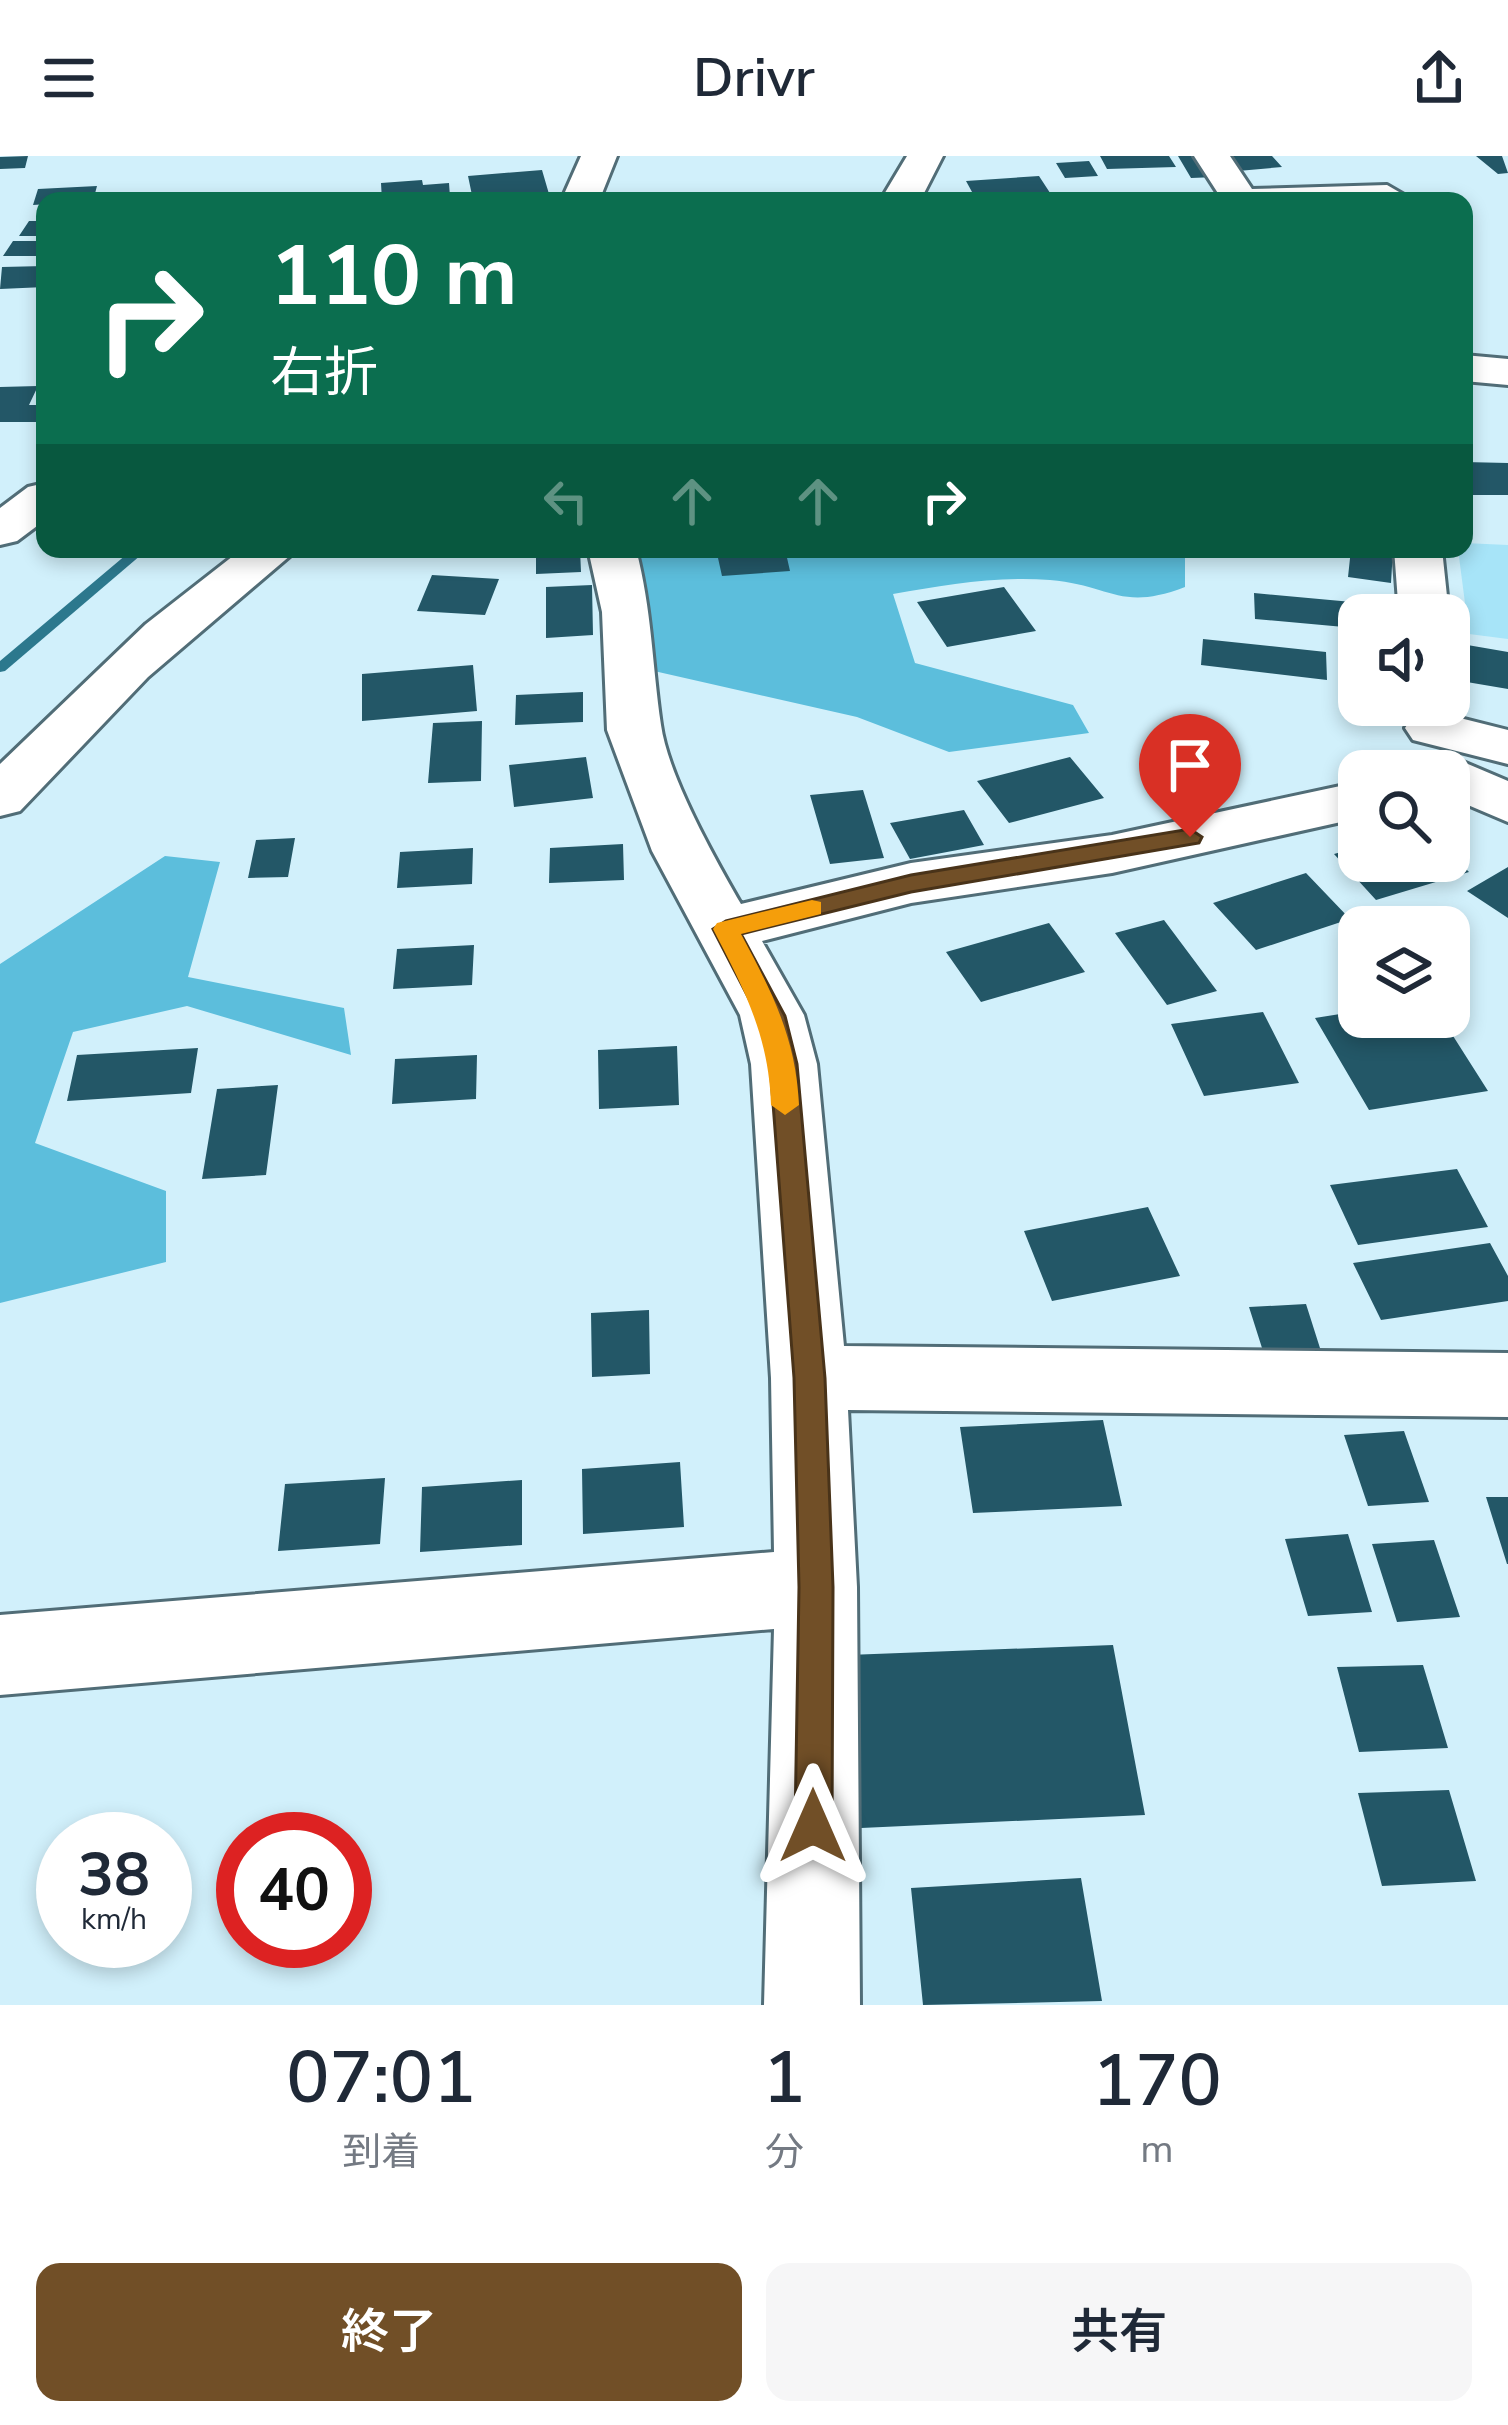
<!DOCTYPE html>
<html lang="ja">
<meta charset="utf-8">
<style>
body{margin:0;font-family:"Nunito Sans","Noto Sans JP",sans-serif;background:#f6f6f7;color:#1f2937;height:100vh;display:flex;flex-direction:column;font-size:45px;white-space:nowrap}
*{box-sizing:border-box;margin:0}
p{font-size:39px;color:#747a83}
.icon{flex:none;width:66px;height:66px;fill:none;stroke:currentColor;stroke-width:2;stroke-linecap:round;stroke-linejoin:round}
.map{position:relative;height:1849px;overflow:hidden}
.sheet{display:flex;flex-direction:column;background:#fff;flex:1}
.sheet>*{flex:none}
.top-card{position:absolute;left:36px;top:36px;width:1437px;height:366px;border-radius:24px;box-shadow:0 6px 18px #0003;background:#0b6e4f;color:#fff;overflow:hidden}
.fabs{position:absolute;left:1338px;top:438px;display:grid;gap:24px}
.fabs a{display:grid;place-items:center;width:132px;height:132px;border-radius:24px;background:#fff;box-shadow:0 6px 18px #0003;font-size:60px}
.speed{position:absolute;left:36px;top:1656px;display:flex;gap:24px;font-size:60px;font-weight:700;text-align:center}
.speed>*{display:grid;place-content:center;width:156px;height:156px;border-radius:50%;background:#fff;box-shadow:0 6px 18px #0003;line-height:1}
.speed small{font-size:30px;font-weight:400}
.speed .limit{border:18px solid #d22;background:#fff;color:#111}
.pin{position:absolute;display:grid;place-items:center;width:102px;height:102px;color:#fff;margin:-123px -51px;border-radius:50% 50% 50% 0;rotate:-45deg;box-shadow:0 0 12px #0007}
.pin .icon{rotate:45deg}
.me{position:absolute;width:132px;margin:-66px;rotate:0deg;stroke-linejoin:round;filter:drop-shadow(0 0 9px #0008)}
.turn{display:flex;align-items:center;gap:42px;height:252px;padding:0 36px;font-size:54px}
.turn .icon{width:156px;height:156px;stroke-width:2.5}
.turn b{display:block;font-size:84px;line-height:102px}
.lanes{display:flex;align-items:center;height:114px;padding:0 36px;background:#0003;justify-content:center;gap:60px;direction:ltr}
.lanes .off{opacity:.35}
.eta{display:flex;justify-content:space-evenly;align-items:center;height:204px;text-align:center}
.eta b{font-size:72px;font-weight:600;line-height:84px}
.primary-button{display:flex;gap:24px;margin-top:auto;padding:24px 36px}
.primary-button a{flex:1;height:138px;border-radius:24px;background:#714f27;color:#fff;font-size:48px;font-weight:600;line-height:138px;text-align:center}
.primary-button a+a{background:#f6f6f7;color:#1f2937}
header{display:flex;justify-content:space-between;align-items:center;height:156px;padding:0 36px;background:#fff;font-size:54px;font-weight:600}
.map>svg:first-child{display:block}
.green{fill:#a7e4f8}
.forest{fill:#5cbedc}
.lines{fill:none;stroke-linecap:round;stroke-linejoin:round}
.stream{fill:#2c788d;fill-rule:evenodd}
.building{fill:#235767}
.minor-casing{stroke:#516d77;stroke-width:6}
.minor{fill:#fff;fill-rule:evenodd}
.route{fill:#714f27;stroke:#493319;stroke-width:3}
.slow{fill:#f59e0b}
</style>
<header><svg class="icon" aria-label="menu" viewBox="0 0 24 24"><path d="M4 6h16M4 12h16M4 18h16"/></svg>Drivr<svg class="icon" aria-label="share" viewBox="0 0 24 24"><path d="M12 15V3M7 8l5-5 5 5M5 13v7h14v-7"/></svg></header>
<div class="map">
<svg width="1508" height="1849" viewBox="0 0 1508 1849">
<rect width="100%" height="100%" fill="#d1f0fb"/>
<path class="green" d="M1464,387L1508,389V483L1469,478L1458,393H1464Z"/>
<path class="forest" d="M612,393H1185V431C1120,456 1111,429 1050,424C996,420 945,429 893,438L915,507L1073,549L1089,577L949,596L857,561L654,515Z
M165,700L220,706L188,821L344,852L351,899L187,850L73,876L35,987L166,1035V1106L0,1147V808Z"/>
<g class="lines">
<path class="stream" d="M133,393H148L5,515L0,516V505Z"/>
</g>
<path class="building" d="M28,0L25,12L0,13V1Z
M1100,0H1169L1176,11L1107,13Z
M1178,0H1203L1216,21L1191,22Z
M1225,0H1272L1282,11L1238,15Z
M1476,0H1502L1508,17L1498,18Z
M1089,5L1098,20L1065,22L1056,7Z
M542,14L549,38L473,44L468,20Z
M1039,20L1054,43L977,45L966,25Z
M422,24L423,29L449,27L450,41L382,45L381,27Z
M97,30L93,45L33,49L38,33Z
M202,39L278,40L276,45H199Z
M29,65H45V80H19Z
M13,85H45V100H3Z
M45,110V131L0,133L2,111Z
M38,230L29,249H45V266H0V231Z
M1464,306L1508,307V339H1467Z
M536,393H580L581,416L536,418Z
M716,393H785L790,415L722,420Z
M1351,393H1393L1391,427L1348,421Z
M432,419L499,423L485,459L417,455Z
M592,429L593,479L546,482V431Z
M1004,431L1036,475L947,491L917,446Z
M1254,437L1352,446L1355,472L1255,463Z
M1203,483L1326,496L1327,524L1201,509Z
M1450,486L1508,496V533L1449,523Z
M473,509L477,555L362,565V518Z
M583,536V566L515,569L516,539Z
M482,565L481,625L428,627L433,567Z
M586,601L593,642L514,651L509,609Z
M1070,601L1104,642L1009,667L977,625Z
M863,634L884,702L830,708L810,639Z
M964,654L984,689L910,703L890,667Z
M295,682L288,721L248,722L256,684Z
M623,688L624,724L549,727L550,692Z
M1359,691V705H1449V696L1469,716L1376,744L1334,698Z
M473,692L472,728L397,732L400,696Z
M1508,711V762L1467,735Z
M1306,717L1350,763L1256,794L1213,747Z
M1164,764L1217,835L1167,849L1115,777Z
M1049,767L1085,816L981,846L946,796Z
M474,789L472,829L393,833L397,793Z
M1359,855V861H1441L1488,935L1369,954L1315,862Z
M1263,856L1299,927L1204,940L1171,868Z
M677,890L679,949L599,953L598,894Z
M198,892L191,937L67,945L77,899Z
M477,899L476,943L392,948L395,903Z
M278,929L266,1019L202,1023L217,933Z
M1457,1013L1488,1071L1358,1089L1330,1029Z
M1148,1051L1180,1120L1052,1145L1024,1075Z
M1490,1087L1508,1120V1145L1381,1164L1353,1107Z
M1306,1148L1326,1211L1269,1214L1249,1151Z
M649,1154L650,1218L592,1221L591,1157Z
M1103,1264L1122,1350L973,1357L960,1271Z
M1404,1275L1429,1346L1368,1350L1344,1279Z
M680,1306L684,1371L583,1378L582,1313Z
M385,1322L380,1388L278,1395L285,1328Z
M522,1324V1389L420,1396L422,1331Z
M1486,1341H1508V1408H1507Z
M1348,1378L1372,1456L1308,1460L1285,1383Z
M1434,1384L1460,1461L1397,1466L1372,1388Z
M1113,1489L1145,1659L861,1672L848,1499Z
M1423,1509L1448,1592L1359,1596L1337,1511Z
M1449,1634L1476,1725L1382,1730L1358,1637Z
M1081,1722L1102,1845L923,1849L911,1732Z"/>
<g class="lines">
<defs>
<path id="minor" d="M581,0H617L599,45H561Z
M907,0H943L920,45H880Z
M1194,0H1230L1252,33L1387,29L1406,40L1402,45H1223Z
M1464,199L1508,203V229L1464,225Z
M45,327V364L17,385L0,389V352L28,331Z
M242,393H298L148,521L20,655L0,660V608L146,468Z
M588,393H636C652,455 652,507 661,569C668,620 715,703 741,748L911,707L1112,679L1359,626V662L1112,717L911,747L762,785L804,859L817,908L844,1190L1508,1197V1261L848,1254L857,1431L860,1849H764L774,1473L0,1539V1459L774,1396L771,1222L751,908L740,859L652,695L607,574L602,456Z
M1394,393H1442L1449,459V460L1399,459Z
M1432,555L1508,574V608L1413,584L1405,572L1413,560Z
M1449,600L1508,625V666L1449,641V615H1423L1429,606Z"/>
</defs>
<use href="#minor" class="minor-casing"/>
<use href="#minor" class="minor"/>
</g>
<path class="route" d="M1190,673L1202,681L1199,687L911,736L741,778L785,860L797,908L825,1222L833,1431L832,1670L827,1684L813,1689L800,1684L795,1670L799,1431L794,1222L770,908L758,860L713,773L726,765L911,719Z"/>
<path class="slow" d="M812,744L821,746V758L741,778C772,836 796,882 799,949L785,959L771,949C769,880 744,833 713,773L717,767Z"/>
</svg>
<div class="fabs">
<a><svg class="icon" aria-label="sound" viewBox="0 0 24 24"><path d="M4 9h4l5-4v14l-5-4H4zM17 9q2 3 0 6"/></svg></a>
<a><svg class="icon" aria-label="search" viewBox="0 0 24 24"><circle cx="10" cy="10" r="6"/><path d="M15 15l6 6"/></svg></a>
<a><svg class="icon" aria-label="layers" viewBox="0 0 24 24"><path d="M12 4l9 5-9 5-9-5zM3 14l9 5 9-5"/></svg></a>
</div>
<div class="speed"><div>38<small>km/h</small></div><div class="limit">40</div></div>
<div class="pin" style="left:1190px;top:681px;background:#d93025"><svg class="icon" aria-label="arrive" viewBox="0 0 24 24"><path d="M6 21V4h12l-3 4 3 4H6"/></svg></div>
<svg class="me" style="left:813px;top:1670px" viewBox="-20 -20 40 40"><path d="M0-17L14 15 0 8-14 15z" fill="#714f27" stroke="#fff" stroke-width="4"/></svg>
<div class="top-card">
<div class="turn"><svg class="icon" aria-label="right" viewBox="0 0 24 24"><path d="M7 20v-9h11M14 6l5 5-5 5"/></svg><div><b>110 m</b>右折</div></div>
<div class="lanes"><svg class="icon off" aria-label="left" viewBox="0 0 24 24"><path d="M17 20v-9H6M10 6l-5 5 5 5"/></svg><svg class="icon off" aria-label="ahead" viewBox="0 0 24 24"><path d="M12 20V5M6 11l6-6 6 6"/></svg><svg class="icon off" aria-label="ahead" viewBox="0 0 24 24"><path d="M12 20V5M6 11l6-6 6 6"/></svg><svg class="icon" aria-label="right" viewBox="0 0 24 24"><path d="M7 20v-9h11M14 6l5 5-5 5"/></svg></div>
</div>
</div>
<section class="sheet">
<div class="eta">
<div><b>07:01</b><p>到着</p></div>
<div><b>1</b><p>分</p></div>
<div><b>170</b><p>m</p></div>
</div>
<div class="primary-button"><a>終了</a><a>共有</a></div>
</section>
